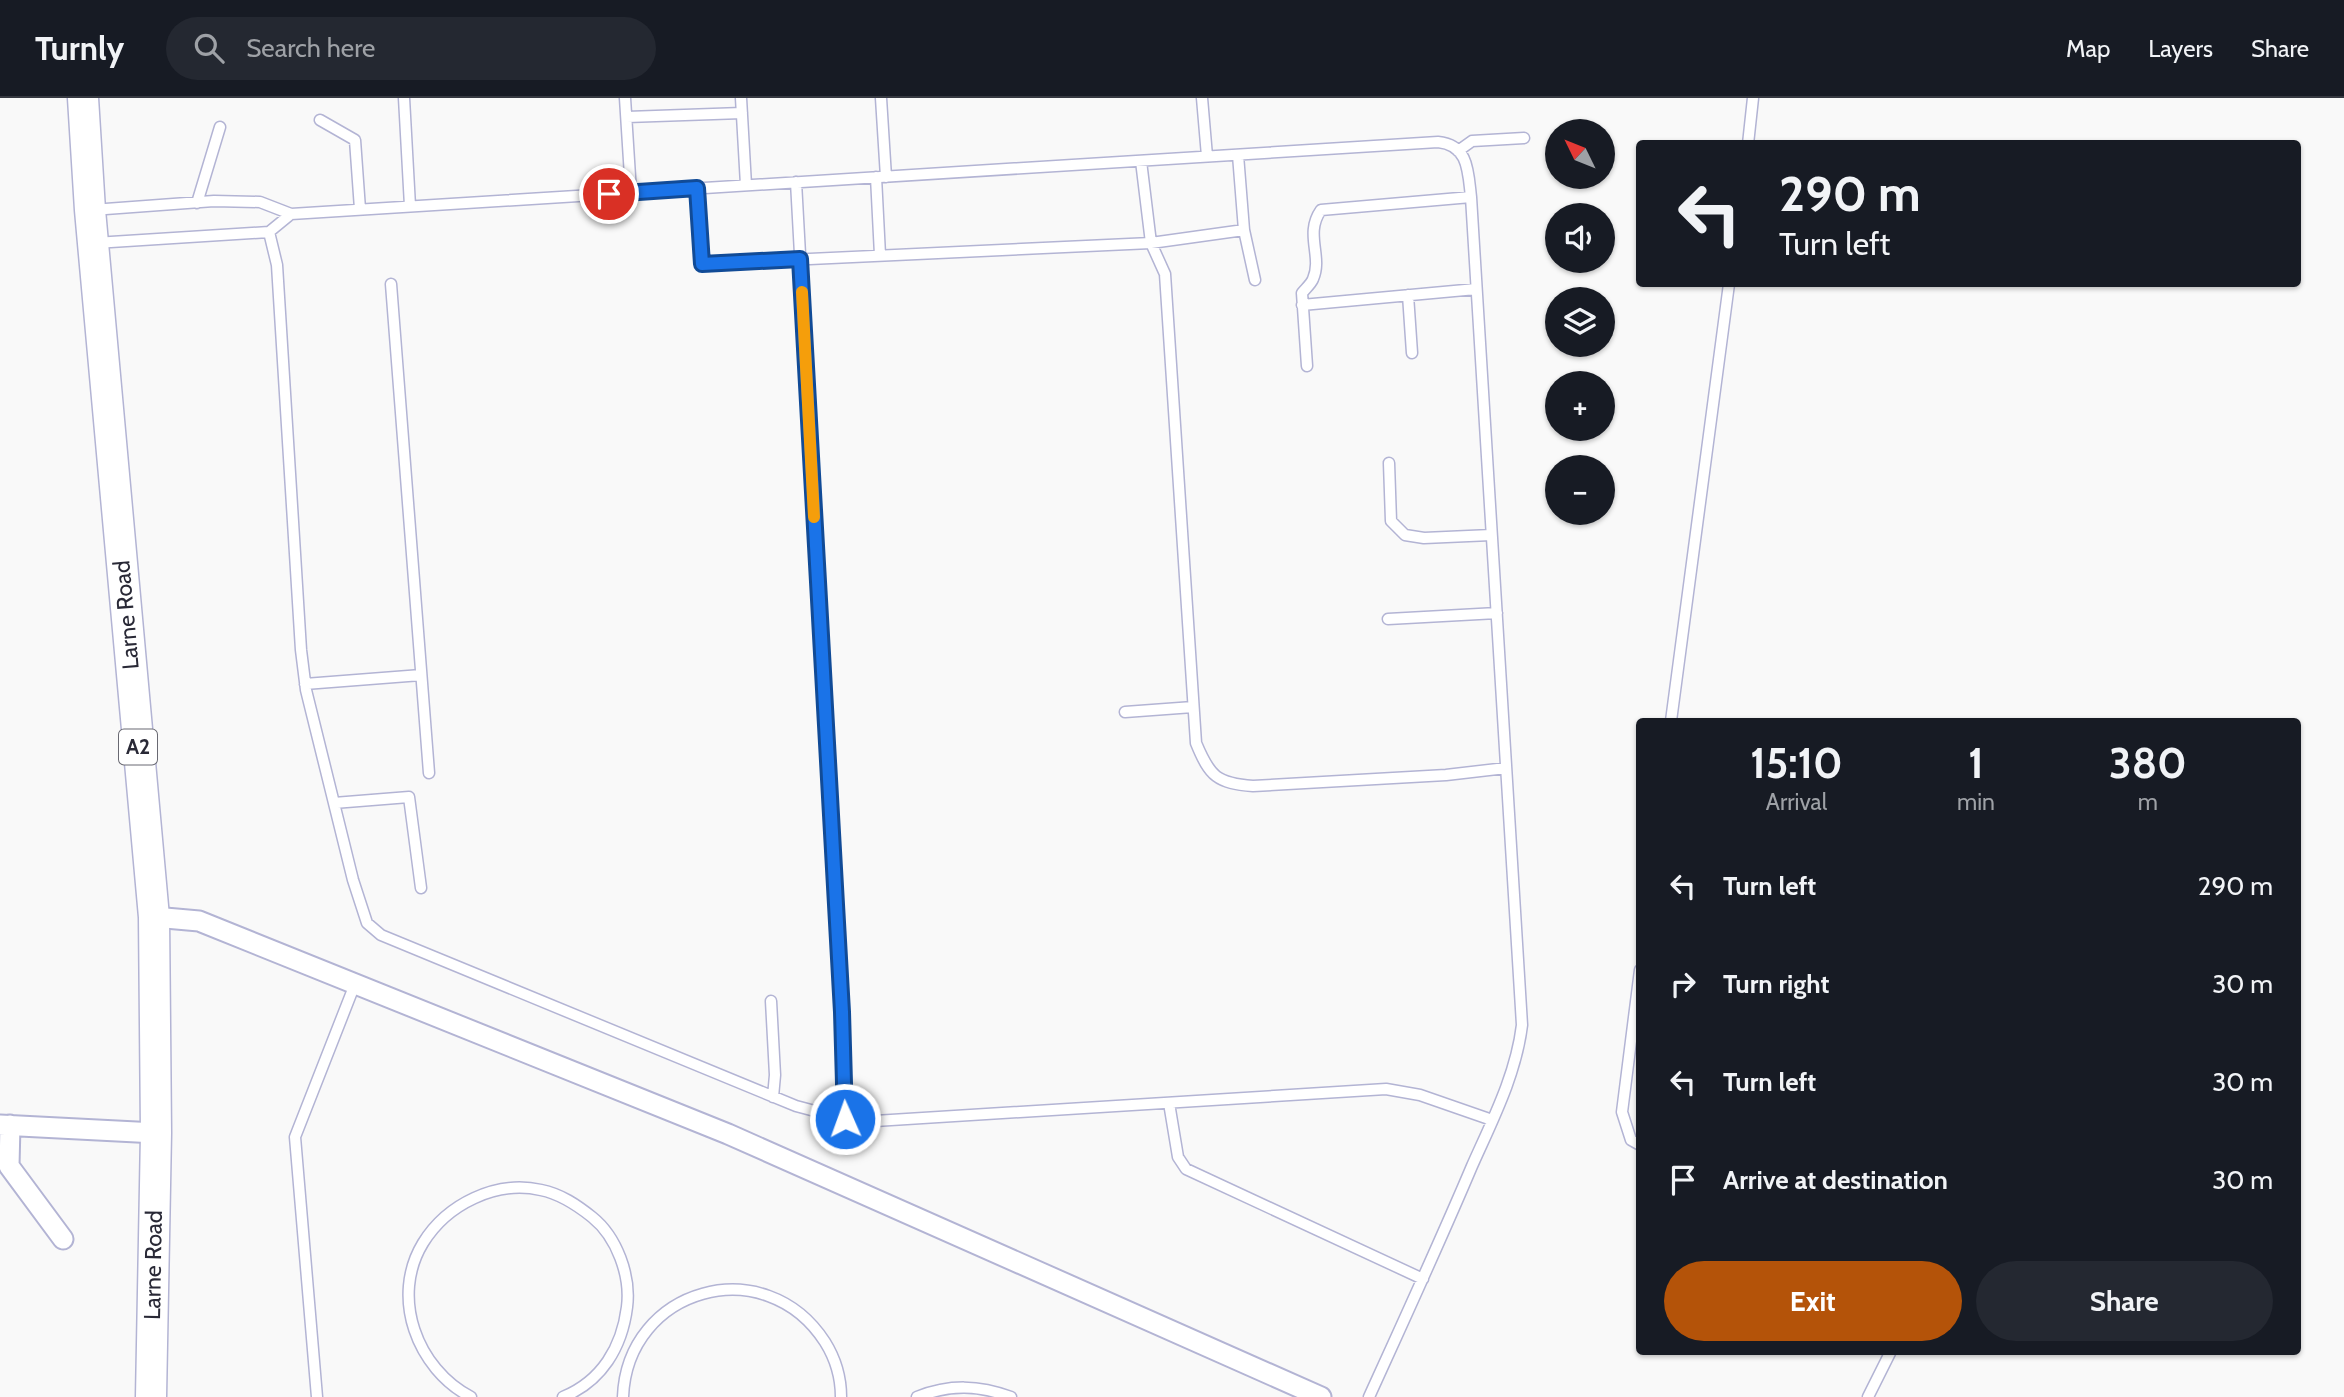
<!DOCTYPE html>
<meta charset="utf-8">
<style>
body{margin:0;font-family:Cabin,sans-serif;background:#242831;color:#f1f3f6;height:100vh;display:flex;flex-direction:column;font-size:26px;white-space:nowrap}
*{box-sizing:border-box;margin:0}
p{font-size:23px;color:#9ea1a6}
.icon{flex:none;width:38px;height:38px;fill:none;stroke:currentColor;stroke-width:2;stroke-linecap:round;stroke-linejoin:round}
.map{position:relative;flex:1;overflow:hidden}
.side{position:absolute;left:1636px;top:620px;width:665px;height:637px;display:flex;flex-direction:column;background:#171b24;border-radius:7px;box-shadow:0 2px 5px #0004}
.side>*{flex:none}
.banner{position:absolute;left:1636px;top:42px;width:665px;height:147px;border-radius:7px;box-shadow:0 2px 5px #0004;background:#171b24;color:#f1f3f6;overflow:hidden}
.needle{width:46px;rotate:313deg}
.buttons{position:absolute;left:1545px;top:21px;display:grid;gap:14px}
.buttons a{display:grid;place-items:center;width:70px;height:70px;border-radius:50%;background:#171b24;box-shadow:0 2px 5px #0004;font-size:35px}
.pin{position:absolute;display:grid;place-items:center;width:60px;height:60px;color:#fff;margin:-30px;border:4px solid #fff;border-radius:50%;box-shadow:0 2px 7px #0007}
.me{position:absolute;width:77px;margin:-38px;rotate:358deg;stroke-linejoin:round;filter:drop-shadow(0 0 5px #0008)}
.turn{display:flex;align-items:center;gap:24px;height:147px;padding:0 28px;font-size:32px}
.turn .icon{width:91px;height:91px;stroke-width:2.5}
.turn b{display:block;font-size:49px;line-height:60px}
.eta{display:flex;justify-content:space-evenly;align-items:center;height:119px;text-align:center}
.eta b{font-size:42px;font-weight:800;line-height:49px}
.action{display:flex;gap:14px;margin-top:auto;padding:14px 28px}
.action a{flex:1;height:80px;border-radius:42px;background:#b45309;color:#fff;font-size:28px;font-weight:800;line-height:80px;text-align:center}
.action a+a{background:#242831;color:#f1f3f6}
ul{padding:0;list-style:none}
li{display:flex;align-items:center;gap:21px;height:98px;padding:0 28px}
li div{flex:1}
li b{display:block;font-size:26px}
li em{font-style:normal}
header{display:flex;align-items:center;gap:42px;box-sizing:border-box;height:98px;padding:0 35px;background:#171b24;border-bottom:2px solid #363941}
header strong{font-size:33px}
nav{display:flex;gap:38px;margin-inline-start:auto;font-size:24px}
.search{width:490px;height:63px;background:#242831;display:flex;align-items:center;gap:18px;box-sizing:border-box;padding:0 24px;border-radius:38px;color:#9ea1a6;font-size:26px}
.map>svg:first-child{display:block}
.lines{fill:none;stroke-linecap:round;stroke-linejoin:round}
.service-casing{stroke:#b3b4d4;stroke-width:13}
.minor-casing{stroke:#b3b4d4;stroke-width:23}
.primary-casing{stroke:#b3b4d4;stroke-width:33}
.service{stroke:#fff;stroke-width:10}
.minor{stroke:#fff;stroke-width:19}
.primary{stroke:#fff;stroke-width:30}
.route-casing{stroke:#114b97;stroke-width:18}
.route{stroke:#1a73e8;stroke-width:12}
.slow{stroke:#f59e0b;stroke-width:12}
.labels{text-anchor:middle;stroke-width:7;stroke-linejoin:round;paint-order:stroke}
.shield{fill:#fff;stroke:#696972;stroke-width:2}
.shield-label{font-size:21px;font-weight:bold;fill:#292936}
.street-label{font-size:23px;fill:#292936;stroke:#fff}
</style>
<header>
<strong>Turnly</strong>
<div class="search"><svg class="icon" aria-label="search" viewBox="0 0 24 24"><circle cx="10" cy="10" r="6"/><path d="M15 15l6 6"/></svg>Search here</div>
<nav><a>Map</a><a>Layers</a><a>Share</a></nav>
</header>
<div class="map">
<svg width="2344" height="1299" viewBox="0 0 2344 1299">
<rect width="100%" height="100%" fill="#f9f9f9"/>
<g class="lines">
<defs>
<path id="service" d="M404,0L410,108
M625,0L631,94
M741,0L746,87
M881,0L886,79
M1202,0L1207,58
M627,19L742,15
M320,22L355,42L360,111
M1748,46L1753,0
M1458,53L1472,43L1524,40
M1238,57L1244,132L1255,182
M1141,63L1151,145L1165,176L1196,645C1210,679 1217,685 1253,688L1446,677L1506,670
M876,79L880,157
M796,84L842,914L845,1021
M697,90L702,166L1151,145L1244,132
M197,105L220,29
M92,112L214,103L260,104L291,116L1438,44C1469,47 1468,74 1471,99L1522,927C1516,977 1492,1023 1472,1068C1439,1146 1404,1222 1369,1299
M269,134L277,167L301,552L306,592L353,782L367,825L381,837L796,1008L845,1021L875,1023L1386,991L1420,997L1492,1022
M95,145L269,134L291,116
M391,186L429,675
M1408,197L1412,255
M1302,207L1476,191
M1307,268L1302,195C1306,190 1311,186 1313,181C1323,158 1304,136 1321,112L1471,99
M1389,365L1391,423L1405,437L1424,440L1491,437
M1388,521L1497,515
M305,586L421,577
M1125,614L1193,609
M1671,623L1729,186
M334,705L409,699L421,790
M1640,872L1622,1014L1631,1042L1640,1047
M771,903L775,977L773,999
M1169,1005L1178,1059L1186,1071L1423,1181
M317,1299L295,1039L355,886
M471,1299C417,1271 390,1199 423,1145C447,1106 496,1082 541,1092C561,1096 577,1107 592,1119C617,1139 631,1178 627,1209C622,1249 602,1283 563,1299
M623,1299C627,1190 765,1151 825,1244C835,1260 841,1280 841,1299
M917,1299C950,1286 979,1287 1011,1299
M1868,1299L1891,1253"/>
<path id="minor" d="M154,819L199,823L728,1036L1321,1299
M0,1027L156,1035
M10,1027L9,1068L63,1141"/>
<path id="primary" d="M83,0L90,112L154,819L156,1035L151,1299"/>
</defs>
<use href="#service" class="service-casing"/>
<use href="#minor" class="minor-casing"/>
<use href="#primary" class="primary-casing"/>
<use href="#service" class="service"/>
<use href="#minor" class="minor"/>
<use href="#primary" class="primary"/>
</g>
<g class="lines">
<defs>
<path id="route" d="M609,96L697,90L702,166L800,161L842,914L845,1021"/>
</defs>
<use href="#route" class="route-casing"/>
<use href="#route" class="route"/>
<path class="slow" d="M802,194L814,419"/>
</g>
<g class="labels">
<rect class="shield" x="119" y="631.5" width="38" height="35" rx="5"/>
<g class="shield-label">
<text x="138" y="656">A2</text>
</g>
<g class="street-label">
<text transform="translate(126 517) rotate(-95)" y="8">Larne Road</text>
<text transform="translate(153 1167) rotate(-89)" y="8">Larne Road</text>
</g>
</g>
</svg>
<div class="buttons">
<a><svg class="needle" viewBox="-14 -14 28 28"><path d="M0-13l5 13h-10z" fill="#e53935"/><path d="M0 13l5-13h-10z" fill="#9ea1a6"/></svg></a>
<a><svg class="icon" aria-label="sound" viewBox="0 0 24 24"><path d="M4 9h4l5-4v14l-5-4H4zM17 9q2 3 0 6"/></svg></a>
<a><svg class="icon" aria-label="layers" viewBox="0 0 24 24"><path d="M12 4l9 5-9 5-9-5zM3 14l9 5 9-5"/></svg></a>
<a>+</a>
<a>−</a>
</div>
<div class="pin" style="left:609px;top:96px;background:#d93025"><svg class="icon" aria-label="arrive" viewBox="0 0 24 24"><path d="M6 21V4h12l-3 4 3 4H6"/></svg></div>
<svg class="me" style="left:845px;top:1021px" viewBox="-20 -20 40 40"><circle r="17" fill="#1a73e8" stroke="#fff" stroke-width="3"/><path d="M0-11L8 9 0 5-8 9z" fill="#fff"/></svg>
<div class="banner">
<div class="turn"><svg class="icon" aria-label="left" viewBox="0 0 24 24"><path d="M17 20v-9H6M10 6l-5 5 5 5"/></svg><div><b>290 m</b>Turn left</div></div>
</div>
<section class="side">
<div class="eta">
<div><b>15:10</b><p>Arrival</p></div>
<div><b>1</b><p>min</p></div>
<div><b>380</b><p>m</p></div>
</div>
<ul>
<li><svg class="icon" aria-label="left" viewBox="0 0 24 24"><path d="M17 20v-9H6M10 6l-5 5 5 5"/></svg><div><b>Turn left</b></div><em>290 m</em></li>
<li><svg class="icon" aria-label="right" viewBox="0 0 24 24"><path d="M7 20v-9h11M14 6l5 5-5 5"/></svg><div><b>Turn right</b></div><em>30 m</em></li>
<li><svg class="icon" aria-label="left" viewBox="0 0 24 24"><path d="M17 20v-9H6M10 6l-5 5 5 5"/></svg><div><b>Turn left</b></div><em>30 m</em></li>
<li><svg class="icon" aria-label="arrive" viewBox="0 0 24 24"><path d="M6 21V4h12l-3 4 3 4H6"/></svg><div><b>Arrive at destination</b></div><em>30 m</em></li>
</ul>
<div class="action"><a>Exit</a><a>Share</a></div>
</section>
</div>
